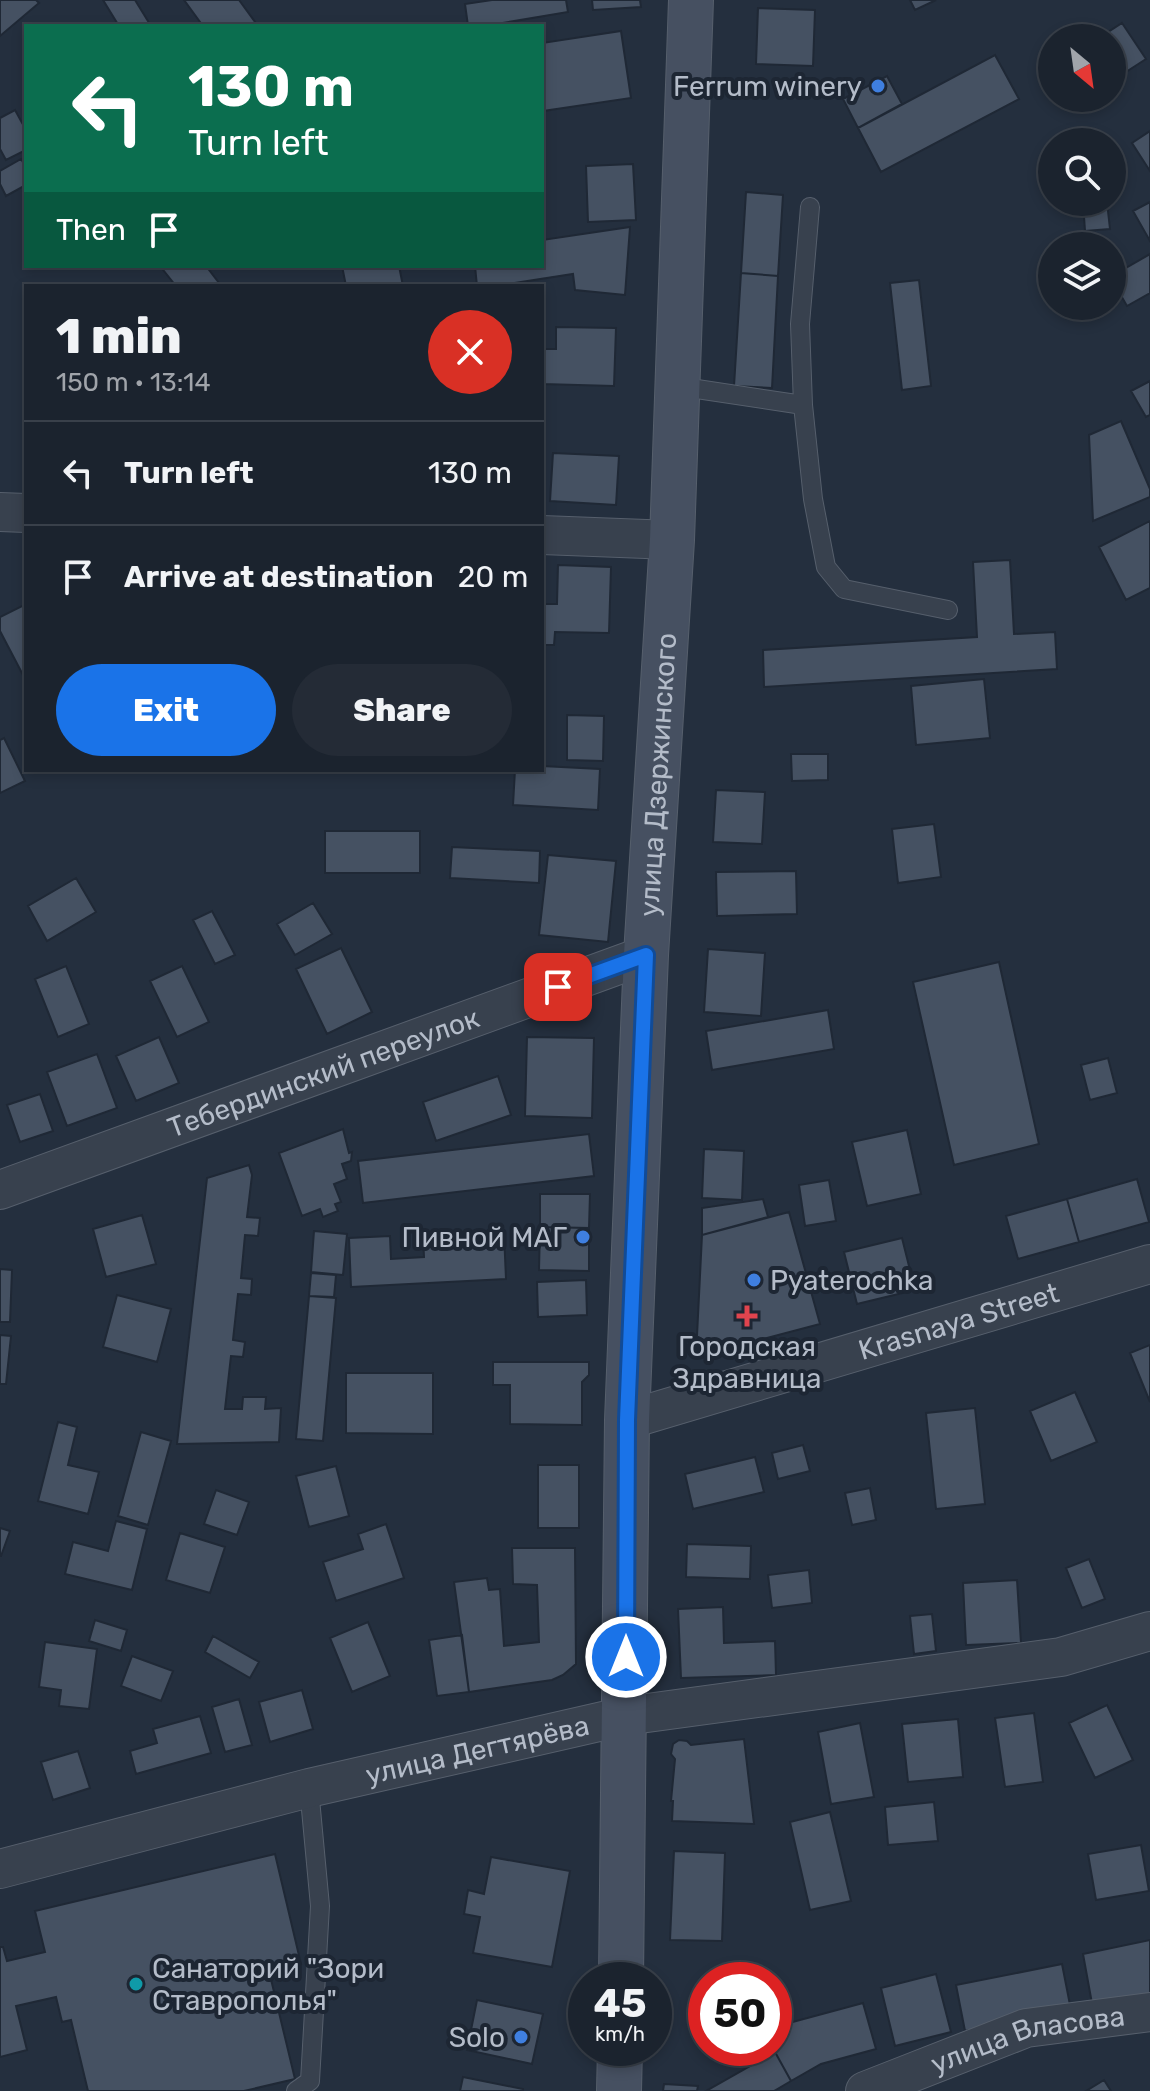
<!DOCTYPE html>
<meta charset="utf-8">
<style>
body{margin:0;font-family:Rubik,sans-serif;background:#242b36;color:#f1f3f6;height:100vh;display:flex;flex-direction:column;font-size:30px;white-space:nowrap}
*{box-sizing:border-box;margin:0}
p{font-size:26px;color:#a0a4aa}
.icon{flex:none;width:44px;height:44px;fill:none;stroke:currentColor;stroke-width:2;stroke-linecap:round;stroke-linejoin:round}
.map{position:relative;flex:1;overflow:hidden}
.details{position:absolute;left:24px;top:284px;width:520px;height:488px;display:flex;flex-direction:column;background:#1b232e;border-radius:0px;box-shadow:0 4px 12px #0003,0 0 0 2px #39404a}
.details>*{flex:none}
.guide{position:absolute;left:24px;top:24px;width:520px;height:244px;border-radius:0px;box-shadow:0 4px 12px #0003,0 0 0 2px #39404a;background:#0b6e4f;color:#fff;overflow:hidden}
.needle{width:52px;rotate:151deg}
.buttons{position:absolute;left:1038px;top:24px;display:grid;gap:16px}
.buttons a{display:grid;place-items:center;width:88px;height:88px;border-radius:50%;background:#1b232e;box-shadow:0 4px 12px #0003,0 0 0 2px #39404a;font-size:40px}
.speed{position:absolute;left:568px;top:1962px;display:flex;gap:16px;font-size:40px;font-weight:700;text-align:center}
.speed>*{display:grid;place-content:center;width:104px;height:104px;border-radius:50%;background:#1b232e;box-shadow:0 4px 12px #0003,0 0 0 2px #39404a;line-height:1}
.speed small{font-size:20px;font-weight:400}
.speed .limit{border:12px solid #d22;background:#fff;color:#111}
.pin{position:absolute;display:grid;place-items:center;width:68px;height:68px;color:#fff;margin:-34px;border-radius:16px;box-shadow:0 4px 12px #0006}
.me{position:absolute;width:88px;margin:-44px;rotate:0deg;stroke-linejoin:round;filter:drop-shadow(0 0 6px #0008)}
.turn{display:flex;align-items:center;gap:28px;height:168px;padding:0 32px;font-size:36px}
.turn .icon{width:104px;height:104px;stroke-width:2.5}
.turn b{display:block;font-size:56px;line-height:68px}
.then{display:flex;align-items:center;height:76px;padding:0 32px;background:#0003;gap:16px;font-size:30px}
.round{display:grid;place-items:center;flex:none;width:84px;height:84px;border-radius:42px;background:#242b36}
.summary{display:flex;align-items:center;justify-content:space-between;height:136px;padding:0 32px}
h1{font-size:48px;font-weight:800;line-height:60px}
.cta{display:flex;gap:16px;margin-top:auto;padding:16px 32px}
.cta a{flex:1;height:92px;border-radius:48px;background:#1a73e8;color:#fff;font-size:32px;font-weight:800;line-height:92px;text-align:center}
.cta a+a{background:#242b36;color:#f1f3f6}
ul{padding:0;list-style:none}
li{display:flex;align-items:center;gap:24px;height:104px;padding:0 32px;border-top:2px solid #39404a}
li div{flex:1}
li b{display:block;font-size:30px}
li em{font-style:normal}
.map>svg:first-child{display:block}
.building{fill:#455162;stroke:#1f2835;stroke-width:2}
.lines{fill:none;stroke-linecap:round;stroke-linejoin:round}
.service-casing{stroke:#565f6c;stroke-width:20}
.minor-casing{stroke:#565f6c;stroke-width:40}
.secondary-casing{stroke:#565f6c;stroke-width:46}
.service{stroke:#38414e;stroke-width:18}
.minor{stroke:#38414e;stroke-width:38}
.secondary{stroke:#465061;stroke-width:44}
.route-casing{stroke:#114b97;stroke-width:20}
.route{stroke:#1a73e8;stroke-width:14}
.shop-dot{fill:#3f7fe0;stroke:#1d2633;stroke-width:3}
.health-dot{fill:#e0444e;stroke:#1d2633;stroke-width:3}
.culture-dot{fill:#0f9aa8;stroke:#1d2633;stroke-width:3}
.labels{text-anchor:middle;stroke-width:8;stroke-linejoin:round;paint-order:stroke}
.poi-label{font-size:28px;fill:#b4bcc9;stroke:#1d2633;text-anchor:end}
.street-label{font-size:28px;fill:#b4bcc9;stroke:#1d2633}
</style>
<div class="map">
<svg width="1150" height="2091" viewBox="0 0 1150 2091">
<rect width="100%" height="100%" fill="#242f3e"/>
<path class="building" d="M0,0H36L39,3L0,36Z
M103,0H135L151,26H119Z
M184,0H239L258,26H203Z
M492,0H566L568,12L485,26H468L465,4Z
M592,0H640L641,7L593,10Z
M910,0H936L915,10Z
M758,8L815,10L813,66L756,64Z
M1122,23L1146,59L1112,81V38H1099Z
M621,31L631,98L543,111L542,43Z
M995,55L1019,99L881,172L858,128Z
M887,76L902,104L858,128L843,99Z
M15,110L26,130V150L6,160L0,149V118Z
M1150,131V171L1132,143Z
M21,159L26,167V185L6,196L0,184V171Z
M633,164L636,220L588,222L586,166Z
M746,192L783,195L778,276L741,273Z
M1083,202H1107L1110,229L1085,231Z
M1150,202V241L1133,211Z
M630,227L625,295L575,290L573,274L495,286H477L475,266H542V240Z
M1150,254V293L1127,306L1112,280V276Z
M160,266H206L219,283L216,286H176Z
M342,266H399L403,286H346Z
M741,273L778,276L772,388L734,386Z
M919,280L931,386L902,390L890,283Z
M556,327L616,328L614,386L542,384V349H556Z
M1150,381V415L1146,417L1131,391Z
M1121,421L1150,489V497L1093,521L1089,435Z
M553,453L619,456L616,505L550,501Z
M1150,521V588L1126,600L1099,547Z
M1010,560L1014,634L1055,632L1057,669L764,687L763,650L977,637L973,562Z
M558,565L611,567L609,633L555,632L554,645H542V604H557Z
M26,604V674L23,675L0,631V617Z
M984,679L990,738L916,745L911,686Z
M567,715L604,716L603,761L567,760Z
M4,738L25,781L0,793V740Z
M791,754H828V780L792,781Z
M542,766L600,769L598,810L513,805L515,770H542Z
M716,790L765,792L762,844L713,842Z
M934,824L941,877L898,883L892,829Z
M325,831H420V873H325Z
M452,847L540,851L539,883L450,878Z
M548,855L616,861L608,942L539,935Z
M796,871L797,914L717,916L716,872Z
M76,878L96,912L47,941L28,906Z
M313,903L332,934L295,955L277,924Z
M212,911L235,955L215,964L193,920Z
M341,948L372,1012L327,1034L296,969Z
M708,949L765,953L761,1016L704,1012Z
M999,962L1039,1144L954,1165L913,982Z
M66,966L89,1024L58,1037L35,979Z
M182,966L209,1022L177,1037L150,981Z
M828,1010L834,1049L712,1070L706,1031Z
M159,1037L179,1083L136,1101L116,1056Z
M527,1037L594,1038L592,1118L525,1116Z
M97,1054L117,1108L67,1126L47,1072Z
M1108,1058L1117,1093L1090,1100L1081,1065Z
M498,1076L511,1115L436,1141L423,1102Z
M40,1094L53,1131L20,1142L7,1105Z
M343,1129L349,1153L352,1152L351,1161L342,1164L347,1179L334,1184L341,1202L335,1204L338,1211L323,1217L320,1209L302,1216L279,1153Z
M907,1130L921,1194L867,1206L852,1142Z
M589,1134L594,1176L363,1203L358,1161Z
M704,1149L744,1151L742,1200L702,1198Z
M249,1165L252,1175L247,1217L260,1218L258,1236L245,1235L241,1278L252,1279L251,1295L238,1294L233,1340L245,1342L243,1357L231,1356L225,1409H242L243,1397H266L265,1409L281,1408L279,1442L177,1444L207,1178Z
M1137,1179L1149,1222L1079,1242L1067,1199Z
M829,1180L836,1221L805,1226L799,1185Z
M540,1194H590L589,1228L540,1227Z
M763,1199L768,1217L702,1235V1208Z
M1067,1199L1079,1242L1018,1259L1006,1216Z
M789,1212L820,1324L721,1350L697,1336L702,1235Z
M142,1215L156,1264L106,1277L93,1229Z
M540,1227L589,1228V1271L539,1270Z
M314,1231L347,1234L343,1275L311,1272Z
M504,1233L506,1279L351,1287L349,1238L390,1236L391,1259L424,1257L423,1237Z
M902,1238L915,1290L857,1304L844,1252Z
M0,1269L12,1270L10,1322H0Z
M311,1273L336,1275L334,1297L309,1296Z
M586,1280L587,1315L538,1317L537,1282Z
M117,1295L171,1309L157,1362L103,1347Z
M309,1296L336,1298L323,1441L296,1439Z
M309,1296L336,1298L323,1441L296,1439Z
M0,1335L11,1336L6,1384H0Z
M1150,1345V1402L1130,1353Z
M493,1362H589V1375L582,1382V1425L510,1424V1385H493Z
M346,1373H433V1434L346,1433Z
M1075,1392L1097,1442L1051,1461L1030,1411Z
M975,1408L985,1504L936,1509L926,1413Z
M58,1422L77,1427L68,1465L99,1472L88,1514L38,1501Z
M141,1432L171,1441L148,1525L118,1516Z
M803,1445L810,1471L778,1479L772,1453Z
M755,1457L764,1492L693,1509L685,1474Z
M538,1465H579V1528H538Z
M336,1466L349,1516L309,1527L296,1476Z
M870,1488L876,1520L852,1525L845,1493Z
M216,1490L249,1502L237,1535L204,1524Z
M116,1521L147,1529L132,1590L65,1574L73,1542L108,1551Z
M386,1524L404,1578L336,1601L323,1562L363,1549L358,1534Z
M0,1528L10,1531L1,1556H0Z
M180,1533L225,1547L210,1593L166,1580Z
M687,1544L751,1546L750,1579L686,1577Z
M512,1548H575L576,1664L563,1675L552,1680L469,1692L454,1582L487,1578L489,1590L500,1589L504,1646L539,1642L537,1585L513,1584Z
M1089,1559L1105,1599L1082,1608L1066,1568Z
M809,1570L812,1603L772,1608L768,1575Z
M1017,1580L1021,1643L966,1645L963,1583Z
M723,1607L724,1643L775,1641L776,1675L681,1678L678,1609Z
M932,1614L936,1651L914,1654L910,1616Z
M95,1620L127,1630L121,1651L89,1641Z
M368,1622L390,1676L352,1692L330,1638Z
M462,1635L469,1692L437,1696L429,1640Z
M213,1636L259,1662L250,1678L205,1652Z
M45,1642L97,1649L89,1709L59,1706L61,1690L39,1687Z
M132,1656L173,1671L161,1701L121,1686Z
M302,1690L313,1729L270,1742L259,1702Z
M239,1699L252,1745L225,1752L212,1707Z
M1107,1705L1133,1760L1095,1778L1069,1723Z
M1034,1713L1043,1782L1005,1787L995,1718Z
M200,1716L211,1753L136,1774L130,1751L157,1743L153,1729Z
M958,1719L963,1777L908,1782L902,1724Z
M860,1723L874,1797L831,1804L818,1732Z
M744,1739L754,1824L672,1821L673,1801H671L675,1759L671,1754L673,1744L679,1740L687,1741L691,1745Z
M78,1751L90,1788L53,1800L41,1762Z
M934,1802L938,1841L888,1845L885,1807Z
M830,1812L851,1901L810,1910L790,1822Z
M1141,1845L1149,1891L1096,1900L1088,1854Z
M674,1851L725,1853L722,1941L670,1940Z
M275,1854L301,1964L269,1971L295,2079L244,2091H88L71,2020L62,2022L56,1997L16,2006L27,2050L0,2057V1947H3L7,1961L45,1952L35,1911Z
M491,1857L570,1871L552,1967L473,1953L480,1917L464,1914L468,1890L484,1894Z
M1150,1940V1998L1093,2009L1083,1954Z
M1062,1964L1071,2010L965,2031L956,1985Z
M936,1974L951,2032L895,2046L881,1988Z
M477,2000L543,2014L532,2064L467,2050Z
M863,2003L876,2049L821,2064L791,2081L775,2052L774,2027Z
M775,2052L791,2081L774,2091H706Z
M463,2077L523,2089V2091H460Z
M1104,2080L1111,2091H1086Z
M664,2084L698,2086L697,2091H663Z"/>
<g class="lines">
<defs>
<path id="service" d="M810,207L800,324L803,405L813,499L826,567L844,589L948,610
M677,386L803,405
M296,2091L310,2081L320,1906L309,1788"/>
<g id="minor">
<path d="M0,512L26,513"/>
<path d="M542,535L672,540"/>
<path id="s1" d="M0,1190L646,955"/>
<path id="s2" d="M627,1420L1150,1264"/>
<path id="s3" d="M0,1869L309,1788L625,1716L1061,1657L1150,1631"/>
<path id="s4" d="M865,2091L1026,2028L1150,2012"/>
</g>
<g id="secondary">
<path id="s5" d="M621,1980L627,1420L646,955L672,540L691,0"/>
<path d="M619,2091L620,2048"/>
</g>
</defs>
<use href="#service" class="service-casing"/>
<use href="#minor" class="minor-casing"/>
<use href="#secondary" class="secondary-casing"/>
<use href="#service" class="service"/>
<use href="#minor" class="minor"/>
<use href="#secondary" class="secondary"/>
</g>
<g class="lines">
<defs>
<path id="route" d="M558,987L646,955L627,1420L626,1657"/>
</defs>
<use href="#route" class="route-casing"/>
<use href="#route" class="route"/>
</g>
<g class="shop-dot">
<circle cx="878" cy="86" r="8"/>
<circle cx="583" cy="1237" r="8"/>
<circle cx="754" cy="1280" r="8"/>
<circle cx="521" cy="2037" r="8"/>
</g>
<path class="health-dot" d="M743 1304h8v8h8v8h-8v8h-8v-8h-8v-8h8z"/>
<circle class="culture-dot" cx="136" cy="1984" r="8"/>
<g class="labels">
<g class="poi-label">
<text x="862" y="96">Ferrum winery</text>
<text x="567" y="1247">Пивной МАГ</text>
<text x="770" y="1290" text-anchor="start">Pyaterochka</text>
<text x="747" y="1356" text-anchor="middle">Городская<tspan x="747" dy="32">Здравница</tspan></text>
<text x="152" y="1978" text-anchor="start">Санаторий "Зори<tspan x="152" dy="32">Ставрополья"</tspan></text>
<text x="505" y="2047">Solo</text>
</g>
<g class="street-label">
<text dy="10" stroke="none"><textPath href="#s5" startOffset="1206">улица Дзержинского</textPath></text>
<text dy="10" stroke="none"><textPath href="#s1" startOffset="344">Тебердинский переулок</textPath></text>
<text dy="10" stroke="none"><textPath href="#s2" startOffset="346">Krasnaya Street</textPath></text>
<text dy="10" stroke="none"><textPath href="#s3" startOffset="492">улица Дегтярёва</textPath></text>
<text dy="10" stroke="none"><textPath href="#s4" startOffset="172">улица Власова</textPath></text>
</g>
</g>
</svg>
<div class="buttons">
<a><svg class="needle" viewBox="-14 -14 28 28"><path d="M0-13l5 13h-10z" fill="#e53935"/><path d="M0 13l5-13h-10z" fill="#a0a4aa"/></svg></a>
<a><svg class="icon" aria-label="search" viewBox="0 0 24 24"><circle cx="10" cy="10" r="6"/><path d="M15 15l6 6"/></svg></a>
<a><svg class="icon" aria-label="layers" viewBox="0 0 24 24"><path d="M12 4l9 5-9 5-9-5zM3 14l9 5 9-5"/></svg></a>
</div>
<div class="speed"><div>45<small>km/h</small></div><div class="limit">50</div></div>
<div class="pin" style="left:558px;top:987px;background:#d93025"><svg class="icon" aria-label="arrive" viewBox="0 0 24 24"><path d="M6 21V4h12l-3 4 3 4H6"/></svg></div>
<svg class="me" style="left:626px;top:1657px" viewBox="-20 -20 40 40"><circle r="17" fill="#1a73e8" stroke="#fff" stroke-width="3"/><path d="M0-11L8 9 0 5-8 9z" fill="#fff"/></svg>
<div class="guide">
<div class="turn"><svg class="icon" aria-label="left" viewBox="0 0 24 24"><path d="M17 20v-9H6M10 6l-5 5 5 5"/></svg><div><b>130 m</b>Turn left</div></div>
<div class="then">Then<svg class="icon" aria-label="arrive" viewBox="0 0 24 24"><path d="M6 21V4h12l-3 4 3 4H6"/></svg></div>
</div>
<section class="details">
<div class="summary"><div><h1>1 min</h1><p>150 m · 13:14</p></div><a class="round" style="background:#d93025;color:#fff"><svg class="icon" aria-label="close" viewBox="0 0 24 24"><path d="M6 6l12 12M18 6L6 18"/></svg></a></div>
<ul>
<li><svg class="icon" aria-label="left" viewBox="0 0 24 24"><path d="M17 20v-9H6M10 6l-5 5 5 5"/></svg><div><b>Turn left</b></div><em>130 m</em></li>
<li><svg class="icon" aria-label="arrive" viewBox="0 0 24 24"><path d="M6 21V4h12l-3 4 3 4H6"/></svg><div><b>Arrive at destination</b></div><em>20 m</em></li>
</ul>
<div class="cta"><a>Exit</a><a>Share</a></div>
</section>
</div>
